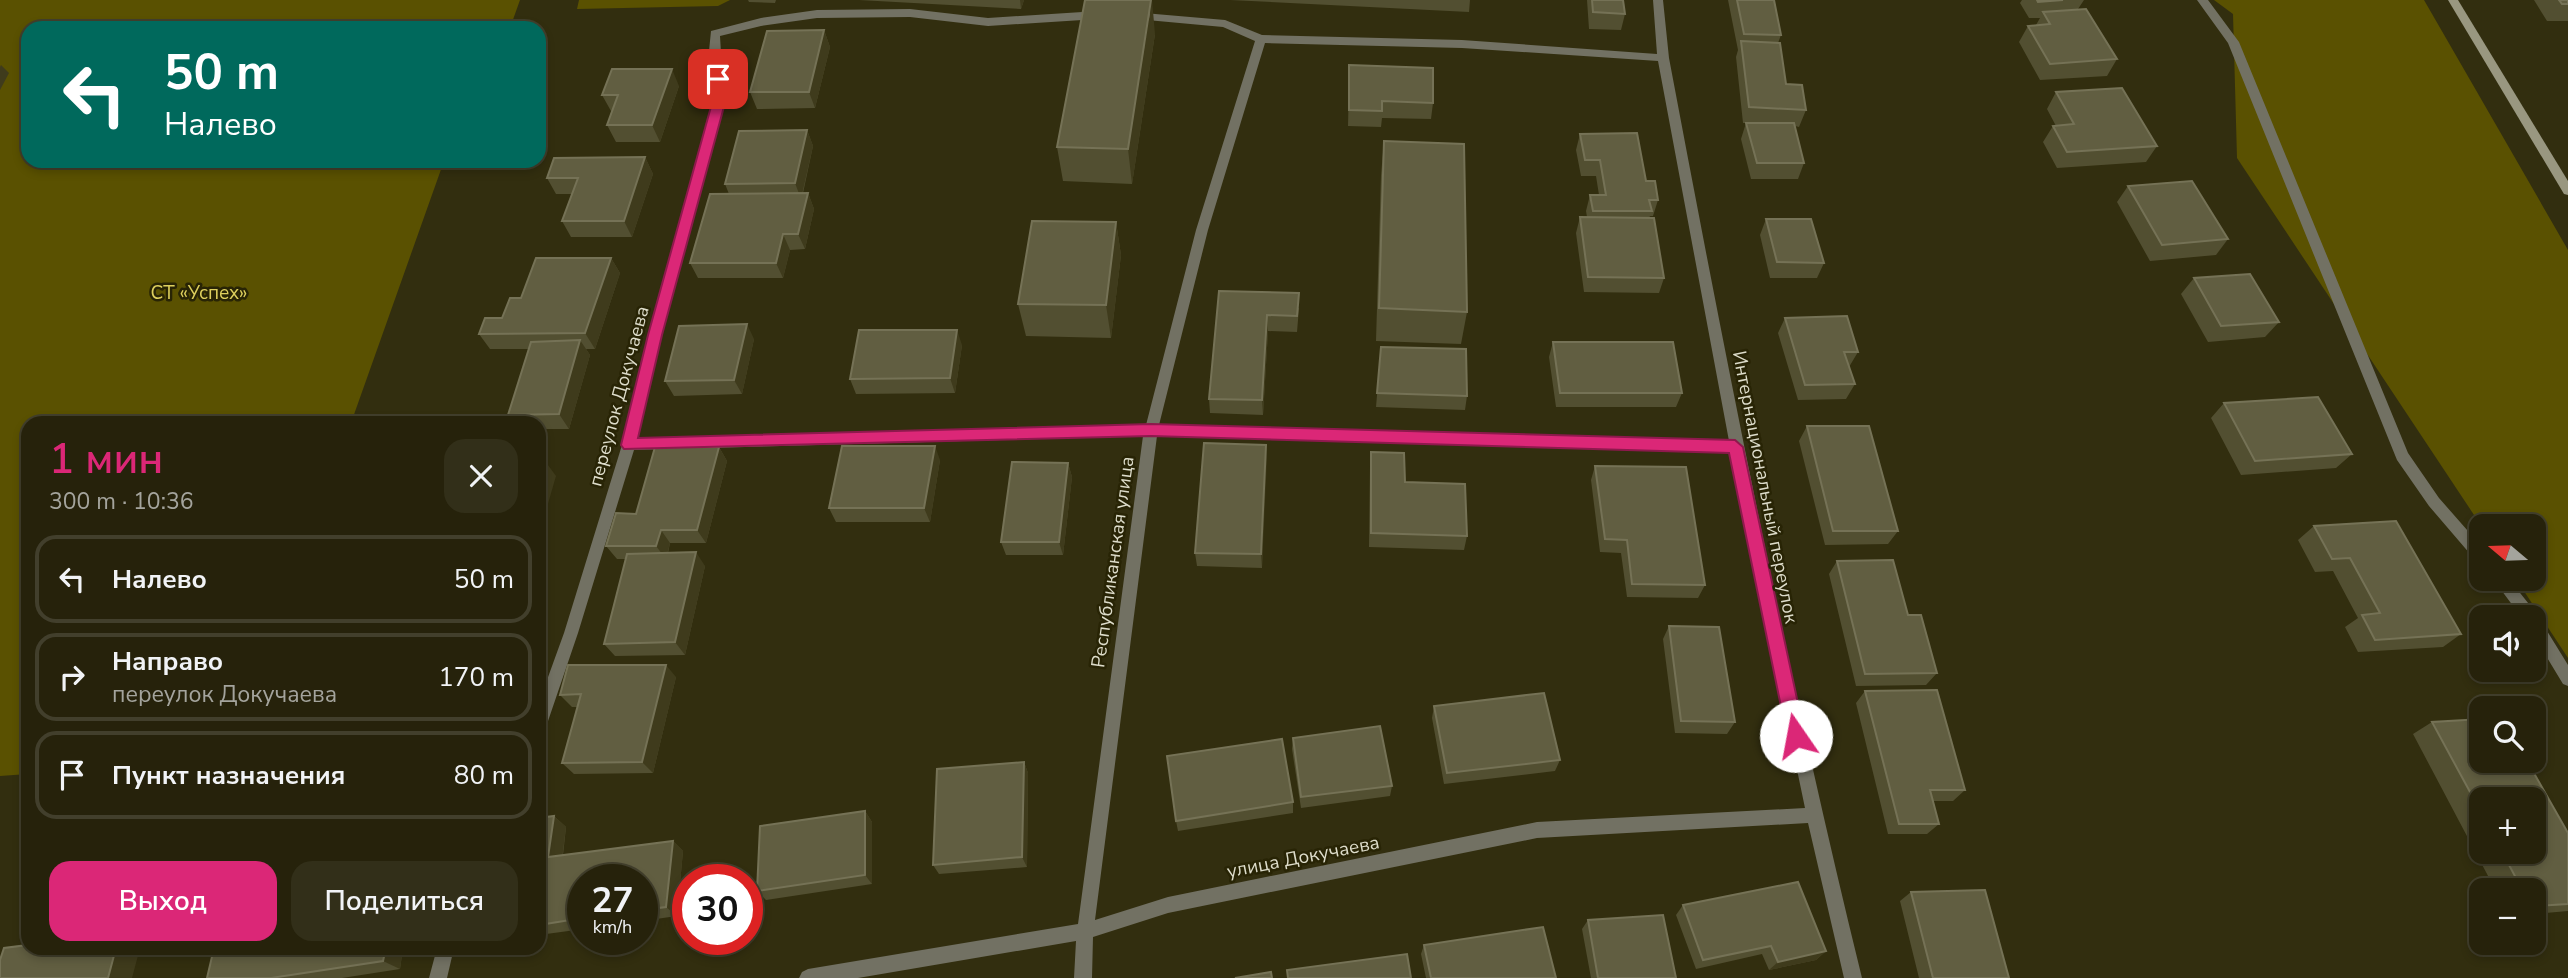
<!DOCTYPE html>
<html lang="ru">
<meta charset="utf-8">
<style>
body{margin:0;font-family:"Nunito Sans",sans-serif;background:#322f19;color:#f1f3f6;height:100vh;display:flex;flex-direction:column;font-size:26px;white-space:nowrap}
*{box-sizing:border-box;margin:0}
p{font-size:23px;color:#a4a49d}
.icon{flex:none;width:38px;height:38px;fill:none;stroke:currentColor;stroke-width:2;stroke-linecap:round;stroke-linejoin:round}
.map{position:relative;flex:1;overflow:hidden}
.side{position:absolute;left:21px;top:416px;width:525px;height:539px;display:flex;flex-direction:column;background:#26220b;border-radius:21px;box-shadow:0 4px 10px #0003,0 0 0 2px #423f2c}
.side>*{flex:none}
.top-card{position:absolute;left:21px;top:21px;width:525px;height:147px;border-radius:21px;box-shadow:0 4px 10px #0003,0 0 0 2px #423f2c;background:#00695c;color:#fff;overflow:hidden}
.needle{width:46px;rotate:289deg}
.buttons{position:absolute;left:2469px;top:514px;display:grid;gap:14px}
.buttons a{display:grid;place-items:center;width:77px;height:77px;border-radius:14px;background:#26220b;box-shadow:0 4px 10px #0003,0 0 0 2px #423f2c;font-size:35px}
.speed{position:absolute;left:567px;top:864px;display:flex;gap:14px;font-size:35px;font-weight:700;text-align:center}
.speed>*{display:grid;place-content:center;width:91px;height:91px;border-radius:50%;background:#26220b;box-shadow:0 4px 10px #0003,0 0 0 2px #423f2c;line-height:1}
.speed small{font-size:18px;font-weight:400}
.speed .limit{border:10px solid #d22;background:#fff;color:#111}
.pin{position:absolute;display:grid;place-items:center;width:60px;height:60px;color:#fff;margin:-30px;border-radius:14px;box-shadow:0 4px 10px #0006}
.me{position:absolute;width:77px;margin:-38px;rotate:348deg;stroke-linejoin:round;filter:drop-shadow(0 0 5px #0008)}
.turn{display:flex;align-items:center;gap:24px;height:147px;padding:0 28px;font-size:32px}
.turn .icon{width:91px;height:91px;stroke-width:2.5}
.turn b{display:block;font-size:49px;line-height:60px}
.round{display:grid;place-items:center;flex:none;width:74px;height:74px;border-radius:21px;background:#322f19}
.headline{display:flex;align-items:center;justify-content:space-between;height:119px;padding:0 28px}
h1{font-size:42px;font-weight:600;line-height:52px;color:#db2777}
.primary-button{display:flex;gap:14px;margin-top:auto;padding:14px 28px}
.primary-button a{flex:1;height:80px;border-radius:21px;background:#db2777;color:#fff;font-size:28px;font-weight:600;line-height:80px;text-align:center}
.primary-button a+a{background:#322f19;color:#f1f3f6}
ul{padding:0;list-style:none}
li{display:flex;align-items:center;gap:21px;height:88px;margin:0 14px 10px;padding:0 14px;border:4px solid #423f2c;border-radius:21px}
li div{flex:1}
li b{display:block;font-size:26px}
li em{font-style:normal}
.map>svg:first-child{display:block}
.green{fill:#5a5101}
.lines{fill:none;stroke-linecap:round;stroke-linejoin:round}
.lane{fill:#727163;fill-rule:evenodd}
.street{fill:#727163;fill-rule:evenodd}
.secondary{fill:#999780;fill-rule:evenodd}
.wall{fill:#524f31;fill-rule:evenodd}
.shaded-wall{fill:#3f3b1c}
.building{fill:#615e41;stroke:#757256;stroke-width:2}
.route{fill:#db2777;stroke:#8e194d;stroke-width:2}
.labels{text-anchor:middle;stroke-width:5;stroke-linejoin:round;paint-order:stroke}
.park-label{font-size:19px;fill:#ddcf5d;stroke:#282405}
.street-label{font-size:19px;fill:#dddcca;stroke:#282405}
</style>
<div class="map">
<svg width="2568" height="978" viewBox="0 0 2568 978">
<rect width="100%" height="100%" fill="#322e0f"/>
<path class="green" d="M0,0H520L510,28H28V161H444L351,423L28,424V774L0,776Z
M579,0H730L718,6L577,9Z
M2214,0H2424L2568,250V658L2516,579H2534V527H2482L2237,158L2233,14Z"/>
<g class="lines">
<path class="lane" d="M2197,0H2208L2239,42L2408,453L2439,498L2482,547V564L2477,562L2429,506L2397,460L2228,43Z
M2493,579H2509L2536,613L2568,665V686L2563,684L2534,636V618H2522Z"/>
<path class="street" d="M1653,0H1663L1669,58C1727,366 1787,673 1862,978H1844L1808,823L1537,838L1168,913L1093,937L1092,978H1074L1076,941L858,978H799L802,972L808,969L1078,924L1143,436L634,450L578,633L547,724L544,729L539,731V702L564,633L622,445L648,335L712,103L709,51L711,31L761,18L817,10L910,9L988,18L1098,11L1104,15L1098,19L988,26L910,17L817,18L761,26L720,36L724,103L662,335L637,439L1146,425L1196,230L1255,41L1223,27L1136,19L1132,18V12L1225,20L1262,35L1462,40L1657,54ZM1265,43L1462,48L1658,61L1729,441L1159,425L1208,230ZM1157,436L1731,453L1805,808L1537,822L1168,897L1095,920Z
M437,948H454L447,978H429Z"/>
<path class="secondary" d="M2448,0H2458L2568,181V195L2564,194Z"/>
</g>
<path class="wall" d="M748,0H776L775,3L749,2Z
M859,0H1024L1021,9Z
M1230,0H1470L1469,12Z
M1587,0H1623L1625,14L1621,30L1589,29Z
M1728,0H1774L1781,35L1778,43L1786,84L1806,110L1799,127L1795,126L1804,163L1798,179H1751L1741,139L1746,123H1743L1736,57L1738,50Z
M2022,0H2084L2078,9L2117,59L2107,76L2040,80L2019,42L2028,26L2036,25L2040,18H2029L2020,3Z
M2534,0H2568V21H2547Z
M824,30L830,47L815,108L757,109L750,92Z
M1155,34L1132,184L1063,181L1057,147Z
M1349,82L1433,103L1431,119L1382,118L1381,127L1348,126Z
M679,86L660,142H616L607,125L613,111H611L602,95Z
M2056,92L2157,146L2146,162L2057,168L2043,142L2053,126H2056L2047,109Z
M807,130L813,146L803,193H808L814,209L805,249L790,250L783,278H698L690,263L729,194L725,184Z
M1580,134L1646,181L1658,200L1653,216H1650L1649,218L1664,278L1659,293L1584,292L1576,233L1580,217H1587L1586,211L1590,195H1599L1596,176H1581L1576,150Z
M1384,141L1467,312L1461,344L1376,341L1381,175Z
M645,157L653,174L632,237H571L562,221L572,194H556L547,178Z
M2128,186L2228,239L2216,255L2150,261L2117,202Z
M1766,219L1824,263L1817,278H1770L1760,235Z
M1116,222L1121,255L1111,338L1026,336L1018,304Z
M611,258L620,273L595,349H586L590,355L569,429H539V424H515L508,415L529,349H490L479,334L502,318L521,298Z
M2194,278L2279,322L2265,337L2208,342L2181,294Z
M1219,291L1299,308L1297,332L1268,331L1263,415L1210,413L1209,399Z
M1785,318L1858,352L1849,367L1855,384L1846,399L1798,400L1778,333Z
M754,339L742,394L674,396L665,381Z
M1553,342L1682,393L1676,407H1556L1549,357Z
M962,345L955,393L856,394L850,379Z
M1381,347L1467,396L1465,410L1376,407Z
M2224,403L2352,454L2336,468L2241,475L2211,418Z
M1807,426L1898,531L1888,544L1825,545L1799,441Z
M1266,445L1262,568L1197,566L1195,553Z
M719,447L727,461L706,543H670L668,553L705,566L685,655L615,656L604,644L626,559H617L606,546L636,514Z
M1371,452L1467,536L1464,550L1369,547L1370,466Z
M940,460L930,522H836L829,508Z
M1068,463L1072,477L1063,555H1006L1001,542Z
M1595,466L1705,585L1698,598L1627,597L1621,553L1600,552L1591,480Z
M2314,526L2461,634L2443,647L2358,652L2345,627L2358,618L2333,571L2315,572L2298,540Z
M1837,561L1908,615L1937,673L1926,685L1856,686L1829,574Z
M1669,626L1735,722L1727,734L1675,733L1663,639Z
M676,677L653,773L574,774L562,763L578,707H572L560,695Z
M1865,691L1965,790L1953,801H1933L1939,824L1927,834H1888L1856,703Z
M1434,706L1560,760L1555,771L1444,784L1432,718Z
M2432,722L2568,833V911L2534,914V891H2496L2413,734ZM2482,800L2534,852H2482Z
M1293,738L1392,786L1390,796L1301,808L1292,749Z
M1024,762L1028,773L1027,867L939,874L933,865Z
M1293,802V813L1178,831L1176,821Z
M865,811L872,822V884L766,900L757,891Z
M554,816L566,827L563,855L673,841L683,851L677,916L642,921V880H583V929L539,935V818Z
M1911,892L2009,978H1919L1900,901Z
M1683,905L1826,951L1816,960L1769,970L1762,954L1696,969L1676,915Z
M1588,920L1676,978H1591L1582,929Z
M1424,945L1556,978H1426L1421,954Z
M214,948H403L400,969L342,978H207Z"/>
<path class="shaded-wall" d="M1020,0H1024L1021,9Z
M1152,0L1155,34L1132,184L1128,149Z
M824,30L830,47L815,108L809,92Z
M1,65L9,73L0,90V67Z
M672,69L679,86L660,142L652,125Z
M807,130L813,146L801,199L795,183Z
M645,157L653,174L632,237L624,221Z
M808,193L814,209L805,249L798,234Z
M1116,222L1121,255L1111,338L1106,305Z
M783,234L790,250L783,278L776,263Z
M611,258L620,273L595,349L585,333Z
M1267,315L1268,331L1263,415L1262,400Z
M747,324L754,339L742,394L734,380Z
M957,330L962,345L955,393L950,378Z
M580,340L590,355L569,429L559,414Z
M1266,445L1267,459L1262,568L1261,554Z
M935,446L940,460L930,522L924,508Z
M719,447L727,461L706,543L697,530Z
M545,461L556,476L539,535V482Z
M1068,463L1072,477L1063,555L1059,542Z
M661,530L670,543L666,559L656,546Z
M696,552L705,566L685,655L675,642Z
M666,665L676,677L653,773L642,762Z
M1024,762L1028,773L1027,867L1022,857Z
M865,811L872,822V884L865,875Z
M554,816L566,827L561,867L548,857Z
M673,841L683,851L677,916L666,907Z
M116,948H140L132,978H108Z
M386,948H403L400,969L383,961Z
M1826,951L1816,960L1769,970L1778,962Z"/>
<path class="building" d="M1085,0H1151L1128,149L1057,147Z
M1592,0H1623L1625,14L1593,12Z
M1737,0H1774L1781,35L1744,34Z
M2037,0H2063L2038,2Z
M2559,0H2568V4H2562Z
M2086,9L2117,59L2050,64L2028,26L2050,24L2043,12Z
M824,30L809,92H750L767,31Z
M1741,41L1780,43L1786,84L1802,85L1806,110L1749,107Z
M1349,65L1433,68V103L1382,101V111L1349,110Z
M612,69H672L652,125H607L618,95H602Z
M2122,88L2157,146L2067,152L2053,126L2074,124L2056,92Z
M1746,123H1794L1804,163H1757Z
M807,130L795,183L725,184L739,131Z
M1637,133L1646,181H1655L1658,200H1649L1652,211H1593L1590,195H1606L1600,160H1585L1580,134Z
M1384,141L1464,144L1467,312L1379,308Z
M645,157L624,221H562L578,178H547L554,158Z
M2192,181L2228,239L2162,245L2128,186Z
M808,193L798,234H783L776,263H690L710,194Z
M1580,217L1654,218L1664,278L1588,277Z
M1766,219H1811L1824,263L1777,262Z
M1032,221L1116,222L1106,305L1018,304Z
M536,258H611L585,333L479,334L485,318H502L510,298H521Z
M2250,274L2279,322L2221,326L2194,278Z
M1219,291L1299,293L1297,316L1267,315L1262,400L1209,399Z
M1847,316L1858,352H1844L1855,384L1805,385L1785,318Z
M747,324L734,380L665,381L679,326Z
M859,330H957L950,378L850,379Z
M580,340L559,414L508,415L531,342Z
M1553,342H1673L1682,393H1560Z
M1381,347L1466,349L1467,396L1377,393Z
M2318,397L2352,454L2255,461L2224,403Z
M1807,426H1869L1898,531H1833Z
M1204,443L1266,445L1261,554L1195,553Z
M842,446H935L924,508H829Z
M655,447H719L697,530H661L656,546H606L616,513L636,514Z
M1371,452L1404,453L1405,482L1465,484L1467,536L1371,533Z
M545,461L539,482V462Z
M1012,462L1068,463L1059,542H1001Z
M1595,466L1686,467L1705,585L1632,584L1627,540L1605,539Z
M2396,521L2461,634L2375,640L2362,615L2380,613L2350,558L2332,559L2314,526Z
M696,552L675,642L604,644L627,554Z
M1893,560L1908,615H1921L1937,673L1865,674L1837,561Z
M1669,626L1719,627L1735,722L1681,721Z
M568,665H666L642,762L562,763L581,694L560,695Z
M1937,690L1965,790H1930L1939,824H1899L1865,691Z
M1544,693L1560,760L1447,773L1434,706Z
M2482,719V761H2527L2568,833V904L2534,906V891H2523L2502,852H2534V800H2482V814L2432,722Z
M1380,726L1392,786L1301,797L1293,738Z
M1282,739L1293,802L1176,821L1167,756Z
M1024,762L1022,857L933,865L937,769Z
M865,811V875L757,891L760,826Z
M554,816L548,857L673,841L666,907L642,910V880H583V918L539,925V818Z
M1798,882L1826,951L1778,962L1771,946L1703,960L1683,905Z
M1985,890L2009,978H1933L1911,892Z
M1663,915L1676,978H1598L1588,920Z
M1543,927L1556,978H1431L1424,945Z
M28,945V948H116L108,978H0V960L4,948Z
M214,948H386L383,961L271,978H207Z
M1407,954L1411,978H1288L1287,970Z
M1271,972L1272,978H1235Z"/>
<path class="route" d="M718,75L724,79L725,103L662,335L638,438L1151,424L1735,440L1743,447L1805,736L1802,742L1796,744L1789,742L1787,736L1729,453L1151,436L624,449L621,445L648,335L712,103L711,79Z"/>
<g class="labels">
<g class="park-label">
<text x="199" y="299">СТ «Успех»</text>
</g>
<g class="street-label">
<text transform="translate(618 396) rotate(-75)" y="7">переулок Докучаева</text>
<text transform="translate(1766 487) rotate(79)" y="7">Интернациональный переулок</text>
<text transform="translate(1112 562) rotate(-82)" y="7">Республиканская улица</text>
<text transform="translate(1303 856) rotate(-11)" y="7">улица Докучаева</text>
</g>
</g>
</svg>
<div class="buttons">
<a><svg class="needle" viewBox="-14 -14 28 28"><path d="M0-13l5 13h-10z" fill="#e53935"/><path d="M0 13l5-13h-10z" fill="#a4a49d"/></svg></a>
<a><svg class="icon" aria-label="sound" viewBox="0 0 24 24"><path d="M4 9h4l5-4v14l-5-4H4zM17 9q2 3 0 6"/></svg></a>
<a><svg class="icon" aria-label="search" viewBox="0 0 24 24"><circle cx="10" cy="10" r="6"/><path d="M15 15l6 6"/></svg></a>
<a>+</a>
<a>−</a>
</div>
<div class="speed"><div>27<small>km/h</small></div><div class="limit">30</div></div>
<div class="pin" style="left:718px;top:79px;background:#d93025"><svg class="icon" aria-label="arrive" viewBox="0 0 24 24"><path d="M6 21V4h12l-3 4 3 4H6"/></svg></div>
<svg class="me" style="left:1796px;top:736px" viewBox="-20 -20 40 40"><circle r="19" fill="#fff"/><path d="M0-13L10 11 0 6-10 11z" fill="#db2777"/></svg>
<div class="top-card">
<div class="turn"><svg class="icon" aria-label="left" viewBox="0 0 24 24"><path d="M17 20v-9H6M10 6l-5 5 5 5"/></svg><div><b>50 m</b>Налево</div></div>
</div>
<section class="side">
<div class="headline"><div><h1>1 мин</h1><p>300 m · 10:36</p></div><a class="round"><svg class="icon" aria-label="close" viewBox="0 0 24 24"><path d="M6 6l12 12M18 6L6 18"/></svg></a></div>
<ul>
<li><svg class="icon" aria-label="left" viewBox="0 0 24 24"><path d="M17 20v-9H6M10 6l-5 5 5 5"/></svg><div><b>Налево</b></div><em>50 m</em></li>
<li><svg class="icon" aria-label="right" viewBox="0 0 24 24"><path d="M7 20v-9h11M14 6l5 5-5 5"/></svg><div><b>Направо</b><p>переулок Докучаева</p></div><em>170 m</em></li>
<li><svg class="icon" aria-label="arrive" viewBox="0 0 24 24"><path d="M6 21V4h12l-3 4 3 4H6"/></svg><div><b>Пункт назначения</b></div><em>80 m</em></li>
</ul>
<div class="primary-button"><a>Выход</a><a>Поделиться</a></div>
</section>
</div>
